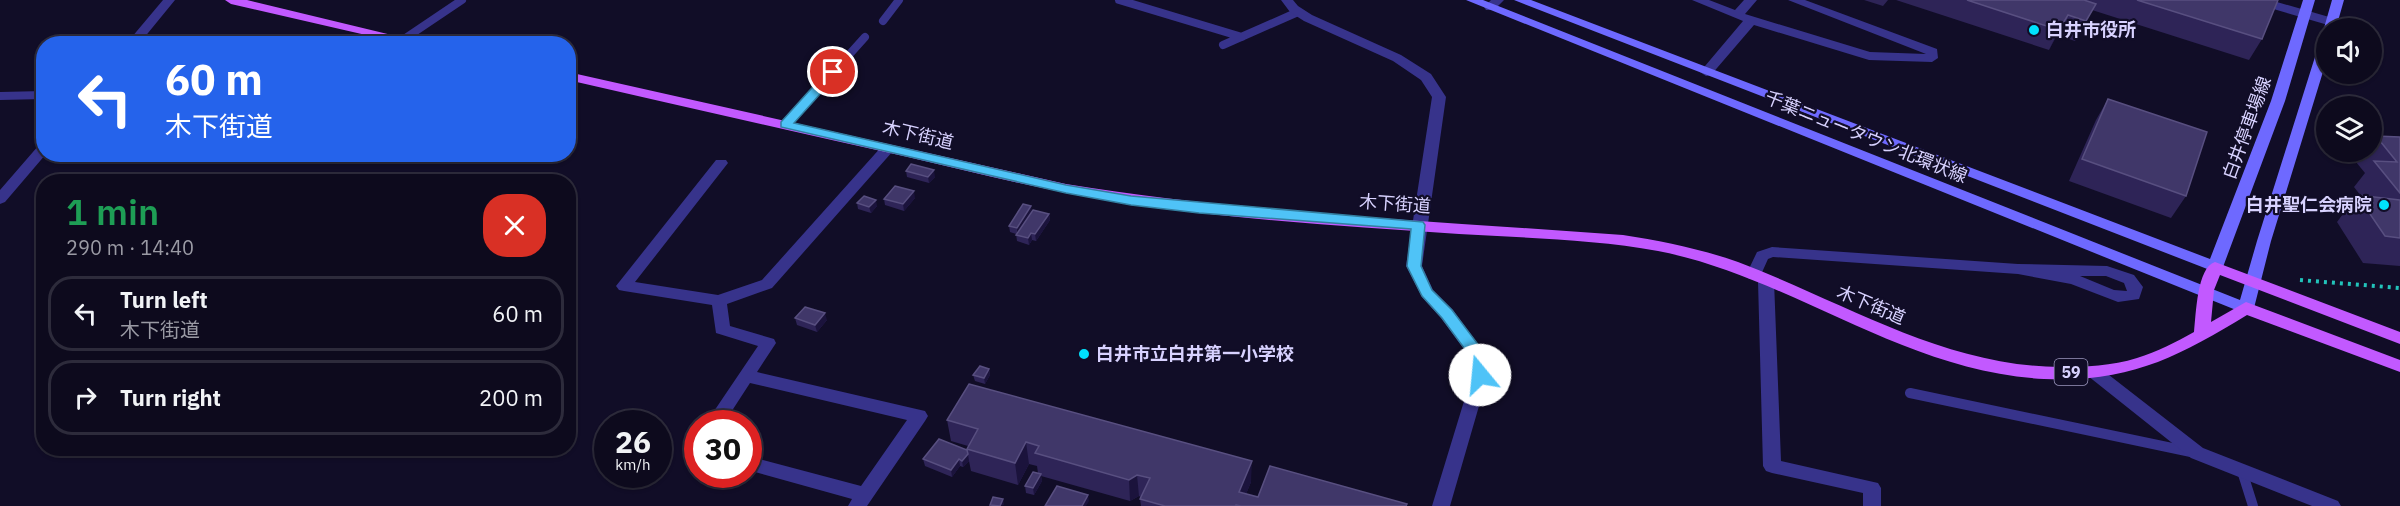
<!DOCTYPE html>
<meta charset="utf-8">
<style>
body{margin:0;font-family:"IBM Plex Sans","Noto Sans JP",sans-serif;background:#161326;color:#f1f3f6;height:100vh;display:flex;flex-direction:column;font-size:22px;white-space:nowrap}
*{box-sizing:border-box;margin:0}
p{font-size:20px;color:#9a9aa4}
.icon{flex:none;width:33px;height:33px;fill:none;stroke:currentColor;stroke-width:2;stroke-linecap:round;stroke-linejoin:round}
.map{position:relative;flex:1;overflow:hidden}
.drawer{position:absolute;left:36px;top:174px;width:540px;height:282px;display:flex;flex-direction:column;background:#0d0a1d;border-radius:24px;box-shadow:0 2px 4px #0004,0 0 0 2px #2d2b3b}
.drawer>*{flex:none}
.hud{position:absolute;left:36px;top:36px;width:540px;height:126px;border-radius:24px;box-shadow:0 2px 4px #0004,0 0 0 2px #2d2b3b;background:#2563eb;color:#fff;overflow:hidden}
.controls{position:absolute;left:2316px;top:18px;display:grid;gap:12px}
.controls a{display:grid;place-items:center;width:66px;height:66px;border-radius:50%;background:#0d0a1d;box-shadow:0 2px 4px #0004,0 0 0 2px #2d2b3b;font-size:30px}
.speed{position:absolute;left:594px;top:410px;display:flex;gap:12px;font-size:30px;font-weight:700;text-align:center}
.speed>*{display:grid;place-content:center;width:78px;height:78px;border-radius:50%;background:#0d0a1d;box-shadow:0 2px 4px #0004,0 0 0 2px #2d2b3b;line-height:1}
.speed small{font-size:15px;font-weight:400}
.speed .limit{border:9px solid #d22;background:#fff;color:#111}
.pin{position:absolute;display:grid;place-items:center;width:51px;height:51px;color:#fff;margin:-26px;border:3px solid #fff;border-radius:50%;box-shadow:0 2px 6px #0007}
.me{position:absolute;width:66px;margin:-33px;rotate:343deg;stroke-linejoin:round;filter:drop-shadow(0 0 4px #0008)}
.turn{display:flex;align-items:center;gap:21px;height:126px;padding:0 30px;font-size:27px}
.turn .icon{width:78px;height:78px;stroke-width:2.5}
.turn b{display:block;font-size:42px;line-height:51px}
.round{display:grid;place-items:center;flex:none;width:63px;height:63px;border-radius:24px;background:#161326}
.summary{display:flex;align-items:center;justify-content:space-between;height:102px;padding:0 30px}
h1{font-size:36px;font-weight:600;line-height:45px;color:#1e9e55}
ul{padding:0;list-style:none}
li{display:flex;align-items:center;gap:18px;height:75px;margin:0 12px 9px;padding:0 18px;border:3px solid #2d2b3b;border-radius:24px}
li div{flex:1}
li b{display:block;font-size:22px}
li em{font-style:normal}
.map>svg:first-child{display:block}
.lines{fill:none;stroke-linecap:round;stroke-linejoin:round}
.path{stroke:#22c3ba;stroke-width:4;stroke-dasharray:3 5;stroke-linecap:butt}
.service-far1{stroke:#37338b;stroke-width:8}
.service{stroke:#37338b;stroke-width:10}
.minor{fill:#37338b;fill-rule:evenodd}
.secondary{fill:#6e69ff;fill-rule:evenodd}
.primary{fill:#c259ff;fill-rule:evenodd}
.wall{fill:#2e2457}
.shaded-wall{fill:#1b133c}
.building{fill:#403769;stroke:#584f80;stroke-width:1.5}
.route{fill:#4fc3f7;stroke:#337fa1;stroke-width:1.5}
.poi-dot{fill:#00e2fd;stroke:#110d27;stroke-width:2}
.labels{text-anchor:middle;stroke-width:4.5;stroke-linejoin:round;paint-order:stroke}
.shield{fill:#110d27;stroke:#9c97be;stroke-width:1.5}
.shield-label{font-size:16px;font-weight:bold;fill:#d8d2ff}
.poi-label{font-size:18px;font-weight:bold;fill:#d8d2ff;stroke:#110d27;text-anchor:start}
.street-label{font-size:18px;fill:#d8d2ff;stroke:#110d27}
</style>
<div class="map">
<svg width="2400" height="506" viewBox="0 0 2400 506">
<rect width="100%" height="100%" fill="#110d27"/>
<g class="lines">
<path class="path" d="M2300,280L2400,288"/>
<path class="service-far1" d="M1119,0L1242,37
M883,21L899,0
M404,39L462,0
M1223,45L1298,12
M786,125L865,37"/>
<path class="service" d="M1910,393L2191,452
M2242,471L2253,506"/>
<path class="minor" d="M163,0H175L139,44H126Z
M1281,0H1293L1298,6L1312,15L1401,55L1431,74L1446,97L1422,266L1433,290L1453,310L1483,351L1488,375L1450,506H1432L1472,375L1469,356L1441,318L1422,297L1406,266L1432,97L1421,80L1393,61L1304,21L1290,12Z
M1491,0H1504L1494,10H1486L1484,7Z
M1692,0H1709L1735,10L1744,0H1757L1745,14L1870,52L1926,54L1788,0H1805L1937,49L1938,58L1932,62L1869,60L1754,25L1711,75L1706,76L1700,72L1743,21Z
M2251,0H2270L2336,19L2338,22L2336,25H2328L2253,3Z
M44,91V99L0,100V92Z
M44,144V154H46L5,202L0,204V190L39,145Z
M888,144L895,148L893,151L772,288L727,304L730,326L774,339L776,343L757,372L925,411L928,416L925,421L867,506H848L852,499L748,470V456L861,486L907,420L750,383L724,423H706L758,346L716,333L712,305L624,291L619,290L616,286L716,160H726L728,163L635,282L718,295L762,280L883,145Z
M1772,247L2018,264L2107,266L2134,275L2143,287L2139,299L2118,302L2071,284L2018,274L1773,257L1768,259L1759,279H1749L1746,275L1757,252ZM2080,276H2106L2124,283L2127,291L2114,290Z
M1766,276L1771,277L1774,281L1781,461L1878,483L1881,488V506H1863V493L1772,473L1766,471L1763,466L1758,281L1761,277Z
M2094,366L2100,368L2203,448L2338,501L2341,506H2312L2191,458L2088,376L2086,372L2088,368Z
M698,441V456L692,454L689,449L692,443Z"/>
<path class="secondary" d="M1466,0H1483L2240,300L2257,241L2320,41L2326,37V62L2271,241L2254,308L2252,312L2246,314Z
M1514,0H1531L2210,259L2271,101L2303,0H2315L2285,101L2223,267L2215,272Z
M2332,0H2344L2336,28H2326V31L2324,28Z"/>
<path class="primary" d="M225,0H247L429,44H405L231,4Z
M568,72L1066,184C1251,214 1437,221 1623,235C1662,241 1701,249 1738,262C1844,302 1943,366 2060,367C2085,367 2112,366 2137,358C2157,352 2176,342 2194,332C2196,315 2197,267 2215,262L2400,332V344L2220,275L2214,290L2211,322L2246,302L2400,360V372L2247,315C2178,357 2129,383 2044,379C1903,372 1792,277 1658,251C1593,239 1525,238 1459,234C1352,227 1244,220 1138,205C1060,194 984,175 908,157C795,132 682,106 568,80Z"/>
</g>
<path class="wall" d="M1864,0H1888L1883,6Z
M1896,0H2278L2262,39L2249,60L2092,10L2075,41L2057,35L2049,50Z
M2108,99L2186,196L2171,218L2069,181L2096,120Z
M2376,136L2400,137V266L2363,263L2337,222L2357,195L2361,196L2354,187L2365,173L2356,162L2364,152H2372V141Z
M906,171L935,177L929,183L907,177Z
M915,198L904,211L885,205L884,199Z
M857,203L877,206L871,213L858,209Z
M1032,211L1049,214L1050,220L1036,241L1032,240L1029,245L1017,241L1016,234L1010,232L1009,226Z
M795,318L827,320L817,332L797,325Z
M989,369L990,375L985,384L975,381L973,375Z
M947,420L1251,482L1246,494L1258,497L1407,506H1141L1140,499L1141,497L1139,496L1130,501L1041,476L1042,481L1034,495L1026,493L1025,486L1038,473L1037,466L1029,464L1018,485L971,471L969,461L963,467L960,466L952,477L925,466L923,459L967,450L968,446L951,441Z"/>
<path class="shaded-wall" d="M2068,15L2057,35L2049,50L2059,30Z
M934,170L935,177L929,183L928,177Z
M914,191L915,198L904,211L903,204Z
M876,200L877,206L871,213L869,207Z
M1031,206L1032,212L1017,234V228Z
M1049,214L1050,220L1036,241L1035,234Z
M1031,233L1032,240L1029,245L1028,238Z
M825,313L827,320L817,332L815,325Z
M989,369L990,375L985,384L984,378Z
M1026,442L1029,464L1018,485L1015,463Z
M968,454L969,461L963,467L962,461Z
M959,459L960,466L952,477L951,470Z
M1252,461L1251,482L1241,506L1239,492Z
M1041,474L1042,481L1034,495L1033,488Z
M1137,475L1139,496L1130,501L1129,480Z
M1088,495L1089,501L1086,506H1082Z
M1003,499L1004,505L1000,506Z"/>
<path class="building" d="M1967,0H2084L2096,4L2086,21L2068,15L2059,30Z
M2137,0H2278L2262,39Z
M2108,99L2207,132L2186,196L2082,159Z
M2376,136L2400,137V193L2374,161L2397,162Z
M911,164L934,170L928,177L906,171Z
M895,186L914,191L903,204L884,199Z
M2357,195L2400,200V238L2385,236Z
M864,196L876,200L869,207L857,203Z
M1023,204L1031,206L1017,228L1009,226Z
M1033,210L1049,214L1035,234L1031,233L1028,238L1016,235Z
M805,307L825,313L815,325L795,318Z
M980,366L989,369L984,378L973,375Z
M969,384L1252,461L1239,492L1258,497L1270,466L1407,504L1406,506H1241L1236,505L1235,506H1165L1140,499L1150,478L1137,475L1129,480L1035,453L1039,446L1026,442L1015,463L967,449L978,429L947,420Z
M939,439L967,450L968,454L962,461L959,459L951,470L923,459Z
M1033,472L1041,474L1033,488L1025,486Z
M1057,486L1088,495L1082,506H1045Z
M993,497L1003,499L1000,506L990,505Z"/>
<path class="route" d="M833,68L839,72L838,74L794,123L1066,185L1131,196L1423,222L1425,225L1421,266L1432,290L1452,310L1483,351L1488,375L1486,379H1475L1470,356L1442,318L1422,296L1407,266L1411,229L1199,213L1131,205L1066,193L781,127V122L829,69Z"/>
<g class="poi-dot">
<circle cx="2034" cy="30" r="6"/>
<circle cx="2384" cy="205" r="6"/>
<circle cx="1084" cy="354" r="6"/>
</g>
<g class="labels">
<rect class="shield" x="2054.5" y="359" width="33" height="26" rx="4.5"/>
<g class="shield-label">
<text x="2071" y="378">59</text>
</g>
<g class="poi-label">
<text x="2046" y="36">白井市役所</text>
<text x="2372" y="211" text-anchor="end">白井聖仁会病院</text>
<text x="1096" y="360">白井市立白井第一小学校</text>
</g>
<g class="street-label">
<text transform="translate(2247 128) rotate(-70)" y="6">白井停車場線</text>
<text transform="translate(918 135) rotate(13)" y="6">木下街道</text>
<text transform="translate(1866 137) rotate(22)" y="6">千葉ニュータウン北環状線</text>
<text transform="translate(1395 204) rotate(4)" y="6">木下街道</text>
<text transform="translate(1871 305) rotate(23)" y="6">木下街道</text>
</g>
</g>
</svg>
<div class="controls">
<a><svg class="icon" aria-label="sound" viewBox="0 0 24 24"><path d="M4 9h4l5-4v14l-5-4H4zM17 9q2 3 0 6"/></svg></a>
<a><svg class="icon" aria-label="layers" viewBox="0 0 24 24"><path d="M12 4l9 5-9 5-9-5zM3 14l9 5 9-5"/></svg></a>
</div>
<div class="speed"><div>26<small>km/h</small></div><div class="limit">30</div></div>
<div class="pin" style="left:833px;top:72px;background:#d93025"><svg class="icon" aria-label="arrive" viewBox="0 0 24 24"><path d="M6 21V4h12l-3 4 3 4H6"/></svg></div>
<svg class="me" style="left:1480px;top:375px" viewBox="-20 -20 40 40"><circle r="19" fill="#fff"/><path d="M0-13L10 11 0 6-10 11z" fill="#4fc3f7"/></svg>
<div class="hud">
<div class="turn"><svg class="icon" aria-label="left" viewBox="0 0 24 24"><path d="M17 20v-9H6M10 6l-5 5 5 5"/></svg><div><b>60 m</b>木下街道</div></div>
</div>
<section class="drawer">
<div class="summary"><div><h1>1 min</h1><p>290 m · 14:40</p></div><a class="round" style="background:#d93025;color:#fff"><svg class="icon" aria-label="close" viewBox="0 0 24 24"><path d="M6 6l12 12M18 6L6 18"/></svg></a></div>
<ul>
<li><svg class="icon" aria-label="left" viewBox="0 0 24 24"><path d="M17 20v-9H6M10 6l-5 5 5 5"/></svg><div><b>Turn left</b><p>木下街道</p></div><em>60 m</em></li>
<li><svg class="icon" aria-label="right" viewBox="0 0 24 24"><path d="M7 20v-9h11M14 6l5 5-5 5"/></svg><div><b>Turn right</b></div><em>200 m</em></li>
</ul>
</section>
</div>
